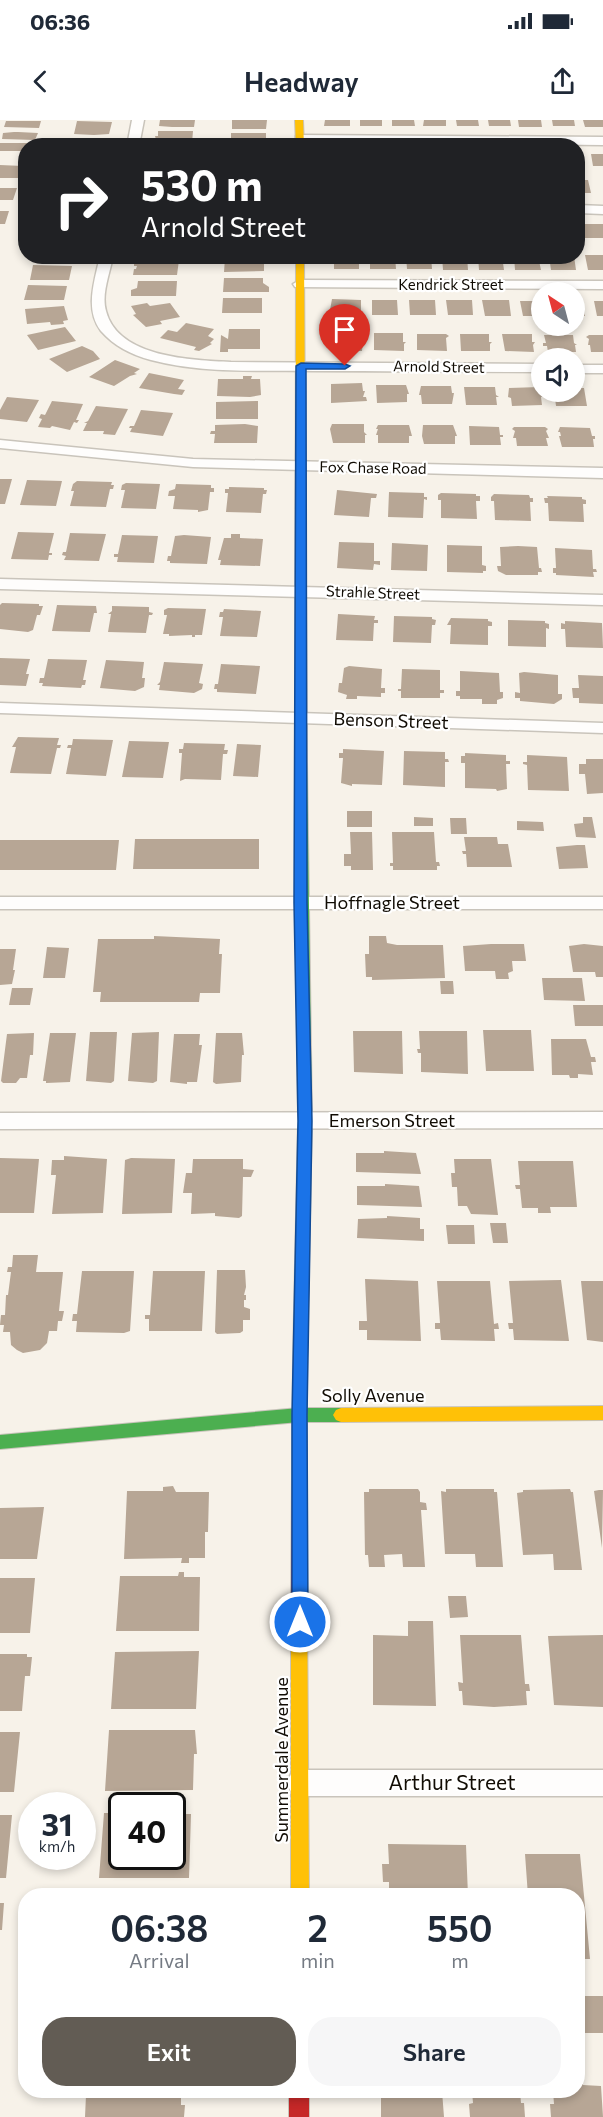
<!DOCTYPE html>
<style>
body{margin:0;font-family:Commissioner,sans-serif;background:#f6f6f7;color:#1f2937;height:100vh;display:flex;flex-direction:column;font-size:22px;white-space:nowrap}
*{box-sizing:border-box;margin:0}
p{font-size:20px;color:#747a83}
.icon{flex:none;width:33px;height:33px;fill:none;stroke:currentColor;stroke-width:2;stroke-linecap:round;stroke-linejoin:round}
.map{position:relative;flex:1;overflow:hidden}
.side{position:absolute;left:18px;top:1768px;width:567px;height:210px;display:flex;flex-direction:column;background:#fff;border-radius:24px;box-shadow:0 3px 9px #0003}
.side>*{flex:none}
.banner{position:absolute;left:18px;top:18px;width:567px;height:126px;border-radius:24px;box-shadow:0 3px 9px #0003;background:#202124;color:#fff;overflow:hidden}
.needle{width:39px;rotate:324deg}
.tools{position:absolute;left:531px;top:162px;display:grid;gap:12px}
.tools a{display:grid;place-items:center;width:54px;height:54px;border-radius:50%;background:#fff;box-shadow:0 3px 9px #0003;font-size:30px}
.speed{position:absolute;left:18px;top:1672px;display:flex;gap:12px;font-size:30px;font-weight:700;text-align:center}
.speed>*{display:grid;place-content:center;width:78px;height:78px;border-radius:50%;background:#fff;box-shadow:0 3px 9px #0003;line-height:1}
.speed small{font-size:15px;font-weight:400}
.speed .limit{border:3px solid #111;border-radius:9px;background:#fff;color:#111}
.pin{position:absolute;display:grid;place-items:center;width:51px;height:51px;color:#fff;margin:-62px -26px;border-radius:50% 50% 50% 0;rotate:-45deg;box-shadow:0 0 6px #0007}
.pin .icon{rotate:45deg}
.me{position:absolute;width:66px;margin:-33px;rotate:0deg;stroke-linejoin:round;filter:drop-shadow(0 0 4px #0008)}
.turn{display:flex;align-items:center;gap:21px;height:126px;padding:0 24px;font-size:27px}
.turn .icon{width:78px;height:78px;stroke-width:2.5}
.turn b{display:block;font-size:42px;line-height:51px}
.eta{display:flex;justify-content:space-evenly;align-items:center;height:102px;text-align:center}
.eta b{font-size:36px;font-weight:600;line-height:42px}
.button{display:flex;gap:12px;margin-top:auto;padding:12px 24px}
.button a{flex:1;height:69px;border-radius:24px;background:#625c54;color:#fff;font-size:24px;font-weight:600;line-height:69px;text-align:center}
.button a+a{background:#f6f6f7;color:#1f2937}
.status{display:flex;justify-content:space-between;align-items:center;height:42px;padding:0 30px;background:#fff;direction:ltr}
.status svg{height:16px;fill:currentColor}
header{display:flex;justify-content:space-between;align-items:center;height:78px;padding:0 24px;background:#fff;font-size:27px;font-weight:600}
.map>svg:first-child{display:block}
.building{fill:#b7a695}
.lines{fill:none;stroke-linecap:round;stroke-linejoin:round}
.street-casing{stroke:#c9c4bb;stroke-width:3}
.fast-casing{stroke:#c9c4bb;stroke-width:2}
.slow-casing{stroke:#c9c4bb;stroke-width:2}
.jam-casing{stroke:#c9c4bb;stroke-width:2}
.street{fill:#fefdfc;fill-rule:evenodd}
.fast{fill:#4caf50;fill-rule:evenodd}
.slow{fill:#ffc107;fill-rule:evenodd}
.jam{fill:#c62828;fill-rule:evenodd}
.route{fill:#1a73e8;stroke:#114b97;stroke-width:1.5}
.labels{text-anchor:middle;stroke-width:4.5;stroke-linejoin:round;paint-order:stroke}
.far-street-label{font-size:15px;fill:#110c04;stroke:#fff}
.street-label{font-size:18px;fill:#110c04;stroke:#fff}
.near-street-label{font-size:21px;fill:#110c04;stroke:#fff}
</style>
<div class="status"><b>06:36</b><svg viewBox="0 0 49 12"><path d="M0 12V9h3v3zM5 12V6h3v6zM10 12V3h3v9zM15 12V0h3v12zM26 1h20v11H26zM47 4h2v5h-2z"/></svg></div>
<header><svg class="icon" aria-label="back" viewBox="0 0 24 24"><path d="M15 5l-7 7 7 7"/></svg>Headway<svg class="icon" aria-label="share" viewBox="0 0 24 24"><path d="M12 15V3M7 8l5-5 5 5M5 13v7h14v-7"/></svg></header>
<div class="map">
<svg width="603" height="1997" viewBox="0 0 603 1997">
<rect width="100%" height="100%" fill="#f7f2e9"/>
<path class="building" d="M160,0H195L194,7H172L159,6Z
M232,0H267L266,9H232Z
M325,0H350V6H324Z
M360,0H382V6H360Z
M392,0H414L415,6H392Z
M424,0H446V6H423Z
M456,0H478L479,6H457Z
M488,0H510L511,6H489Z
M518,0H541L542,7H519Z
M552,0H574L575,6H553Z
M583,0H603V7H585Z
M6,1H41L39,8L4,7Z
M77,1L112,2L109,14L94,15L74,14Z
M158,11H193L192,23H157L155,16H158Z
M14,12H18L38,13L35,20L2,19L3,13Z
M231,13H266V25H231Z
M71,18L105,19H106L103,26H69Z
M0,23H33V26H26V31H0Z
M591,34H603V46H593Z
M0,45L23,46L20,58H0Z
M578,60H588L591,73H578Z
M0,68H17L13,80H0Z
M0,91H9L5,104H0Z
M578,104H603V118H580Z
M585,135H603V150H588Z
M36,136H74V140L65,141L35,140Z
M334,136H359V149H334Z
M370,136H395L396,149H370Z
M406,136H431L432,149H407Z
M442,136H467L468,150H443Z
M478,136H502L504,150H479Z
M538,136L541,150H515L514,136Z
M549,136H574L576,150H551Z
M225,138H264V151L224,152Z
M179,140L177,155H133L134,149H136L137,146H134V141Z
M33,145L72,146L69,160H30Z
M224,158H263V163L269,167V172H223Z
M138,161H177L176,176H131V170L137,168Z
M28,165L67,166L64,180H24Z
M223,178H262V193H222Z
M332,179L361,180V195L332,196L333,190H330Z
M372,180H397L398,195H372Z
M409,180H435L436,195H410Z
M446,180H472L473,195H448Z
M482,180H509L511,196H485Z
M520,181H542V196H523Z
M574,181H583L585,196H574Z
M594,181H603V196H597Z
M147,183L150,186L170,183L180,197L160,201L162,204L146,207L133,195L136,194L131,186Z
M64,186L68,200L63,201L64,204L51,205L50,202L27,204L25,189Z
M186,203L214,209L208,216L214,219L210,223L212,224L199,231L194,230L196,227L160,218L168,210L177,212Z
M65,207L76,221L38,230L27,215Z
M229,209H260V229H228V232H220L221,215L228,219Z
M330,213H360V221H363L362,231H331Z
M374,213H403V222H406L404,224V231L374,230Z
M417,214H446L449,216L446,218L447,231L417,230Z
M460,214H489V222H492L490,224V231H461Z
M502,214H532V222H535L533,225L534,232L505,231Z
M544,215H573L574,223L577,225H575L576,232H548L547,226H543V223H546Z
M589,215H603V232H591L590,225H588L589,219L586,217Z
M82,226L93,231L100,239L67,252L49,239Z
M115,240L140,249L134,253L137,254L130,256L114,266L89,257Z
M149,253L184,260L178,269L185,270L182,275L174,274L139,268Z
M243,256H252L251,259H260L261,275L250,277L217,276L218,259H243Z
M362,263L363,271H365L363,277H366L367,281L331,283V264Z
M376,265H406L409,274H407V282L377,283Z
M421,266H451L452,273H454L452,284H422L421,275H419Z
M464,267H495L496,275L499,277H496L497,285H466Z
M540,267L541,275L544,277H541L542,285L512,286L511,278L508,277L509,268Z
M574,268H584L587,286H556L555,278H553L554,272H574Z
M7,277L39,280L27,302L0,299V290Z
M52,281L83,284L76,300H79L77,303L74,302L70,310L52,306L50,308L38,307L42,299L39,298L41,294L45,295Z
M258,281V299H216V282Z
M96,286L128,289L115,315L103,314L104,311H83L87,303H84L88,301Z
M141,290L173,293L163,316L130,312L132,308H129L130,306H134Z
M245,304L258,306L257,323H214L215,314H210L211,311H215V305Z
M332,304H364V312L367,315H365V323H333L330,309Z
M378,305H409L412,316H409V323H378V315H376L378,309H376Z
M423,305H453L457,316H455V324H424L422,316Z
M469,306L499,307L500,315H503V317H500L501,325H470Z
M514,307H545L548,309L546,311L549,318H546L548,326H517L516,318H513L515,311L512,309Z
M560,307L590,308L592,316H595V319H593L594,327H562L559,316H561L560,312H558Z
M0,359H12L5,384H0Z
M27,360L62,361L56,386L20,385Z
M77,361L112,362L111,365H114L113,369H110L106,387L70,386L74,371H71L73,364Z
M126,363L160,364L156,389L121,388L125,370H121L122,365Z
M176,364L211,365V368H214V372H210L208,390L198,392V390L173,389L175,376H168L169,371L175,369Z
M229,367L264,368V370H267L266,374H263L261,393L226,392L228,373H225V369H229Z
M337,370L377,374L376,378H371L369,397L334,395Z
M389,372L424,373V377H427V380L424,379L423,398L388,397Z
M441,373L476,374V376H480V381H476L477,399L441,398V380H438V375Z
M494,374L529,375L530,378H533V382H530L531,401L495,400L494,381H491V377Z
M547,376L582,377V379L586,380V384H583L584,402L549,401L548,383H545L544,378H548Z
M18,412L54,413L49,433H52V435H49L48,440L11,439Z
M70,413L106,414L99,441L64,440L66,436L62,435L63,432H66Z
M231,414H240V418L263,419L260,446L220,445L221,440H218L224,418H231Z
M122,415L158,416L154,443L117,442L118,437H114V434H118Z
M184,415L211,417L207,444L170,443V441H167L168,436H171L175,416Z
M339,422L374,423V441H380V445L374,444L373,450L337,448Z
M392,423L428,425L427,451L391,450Z
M447,425L482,426V445L486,446V451H483V453L447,452Z
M518,426L537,427L539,448H541L542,452H538V455H506L498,451L497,446H501L500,427Z
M555,428L592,430L593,449H596L597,452H593L594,457L556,455V453H553V448H556Z
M2,483L39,484V486H43L40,495H37L33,510L28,512L0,509V485Z
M57,485L96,486L97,493H94L90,512L52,511Z
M112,486L149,487V492L153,493L152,495H149L146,513L108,512L111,494H108L112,491Z
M168,488L206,489L202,515H195V517H192V515L169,516V514H163L167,495H164V490Z
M224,489L261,491L257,517L220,516L223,497H219L220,492H223Z
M338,494L375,496L374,500H378V503H374L373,521L336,520Z
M394,496L432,497V499L436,500L435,505H432L431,523L393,522Z
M451,498L488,499V501L492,502V506H488V525L450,524L451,505H447Z
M508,500L545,501V503L549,504V509L546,508V527L508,526Z
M565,501L602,503L603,528L566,527L565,509H561V503L565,504Z
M0,538L30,539L26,554H29L26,566L0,565Z
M48,539L87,540L83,560H86L85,565H82L81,568L42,566L43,563H39L40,558H44Z
M106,540L144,542L142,558H145L144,567L135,571L100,568Z
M164,542L203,544L199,563L203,564L202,569L194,573L159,570L160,565H157L160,562Z
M221,544L260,546L256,574L217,572V569H214L215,564H218Z
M349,546L382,549L381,568H385V573H381V577L357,576V579H346L347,575L338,572L339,563H342L344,548Z
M402,549L440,550V570H444V573H440V578H401V571H398V569H401Z
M460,551L499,553L500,572H503V578L497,580V584H482V579H460V576H456V571H460Z
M524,552L558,555V574H562V579L554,584L520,581V578H515V572L520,573L519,553Z
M578,555L603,556V584L579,583V578H573L572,568H579Z
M18,617L59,618L57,625H61L60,628H57L51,654L10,653L16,627H12Z
M73,619L113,620L106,656L66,654L71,628H67L68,625H72Z
M129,621L169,622L163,658L122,657Z
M184,623L225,624L224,630H228L227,634H223L221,660L185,659L180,661L182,633H179V629H183Z
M237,624L261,625L258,657L233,656Z
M343,629L384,631L382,665L352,664V666L341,663L343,638H339V633H343Z
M404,631L445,632V639H448L449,642H445V667L403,665Z
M465,633L506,635V641H510V644H506L507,669L497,671L496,669L465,668V643H461V636H465Z
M527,635L567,637L569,671L528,670L527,645L523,644V642H527Z
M586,639H603V673L587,674L585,654H579V644H586Z
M347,691H372V707H347Z
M414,697L433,698V706H414Z
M583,697H592L596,718L576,717L574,704L583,703Z
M450,698H466L467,714H451Z
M517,701L543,702L544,711L517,710Z
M350,712H372L373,750H351V746H344V734H351Z
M392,712H434L436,742H439L440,746H437V750H393V746H390V743H393Z
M464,717H497L498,724H508L512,747H467L466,734H463L462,731H466Z
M135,719H259V749H133Z
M0,720H119L116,750H0Z
M577,725H585L588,748L559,749L556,727Z
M154,816L220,819L219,834H222L220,873H200L199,882H100L101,872H93L98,819H154Z
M369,816H386L387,823L397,825H443L445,858L372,860V857H366L365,834H369Z
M491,824H524L526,841H512L513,851L508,853L509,859H496L495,851H465L463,826Z
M584,824L603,826V857H596L595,852H573L569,826Z
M47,827L69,828L65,858H43Z
M0,829H16L13,850H15L12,864L0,865Z
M542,858H582L585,881L544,880Z
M440,861H453L454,874H441Z
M12,868H33L30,885H9Z
M573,885H603V906H575Z
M483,910H531L534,951H486Z
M353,911H402L403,954L354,952Z
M419,911H467L468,954L421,952V933H418L417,929H420Z
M90,912H117L114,961L111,963L86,961Z
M159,912L157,961L153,963L128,961L132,913Z
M34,913L33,935H30L27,958H20L16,963H3L1,961L7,914Z
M50,913H76L70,962L46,963V961H43Z
M216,913H242L244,935H242L241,962L216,964L213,962Z
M174,914H200L199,925H202L197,962H187V964L170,962Z
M551,919H586L591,937H595L596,942H591L593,955L578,954V958H570L569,955H552Z
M384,1031L416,1033L421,1054L356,1052V1033H384Z
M64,1036L107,1039L103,1093L52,1094L56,1055H51L52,1040H64Z
M0,1038L39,1039L34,1093H0Z
M131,1038L175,1039L172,1093L122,1094L125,1040Z
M193,1039H243V1049L254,1050L251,1057H243L242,1096L239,1098L215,1096V1093L191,1094L192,1073H183L186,1053H192Z
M454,1039H491L498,1095L471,1094L467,1086H458L457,1067H452L451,1053H455Z
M518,1041H573L577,1087H550L551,1093H538V1088H522L520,1069H516L515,1065H520Z
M385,1064L419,1066L422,1087L357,1085V1066H385Z
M387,1096L420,1098V1109H424V1121L357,1118L358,1099L387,1098Z
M490,1103H506L508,1123H493Z
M446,1105H474L475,1124H448Z
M13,1135H38L36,1152H63L59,1191H64L62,1201H58L57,1211H49L47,1223L40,1230L23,1233L17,1230L11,1225L10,1212H3L4,1205H0L1,1195H5L6,1175H8L11,1152H7L8,1147H12Z
M217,1150H245L246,1167L244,1175H246V1180H244V1187L250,1189V1200H243V1211L240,1213L217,1214L215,1212Z
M82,1151H134L130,1211L124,1213L76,1212L77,1201H72L73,1194H77Z
M153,1151H205L202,1211H149V1199H145V1195H150Z
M365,1159L418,1161L421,1221L367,1220V1210H359V1201H367Z
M561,1160L569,1221L514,1220L513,1209H509L508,1203H513L509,1161Z
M437,1161H490L494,1204L498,1203L499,1209H494L495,1221L441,1220L440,1209H435V1203H440Z
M581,1161H603V1222L587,1220Z
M173,1366L176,1372H209L208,1412H205V1438H189V1443H181L182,1438L124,1439L127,1371H163V1367Z
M369,1369H418L420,1372V1382L426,1383L427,1390H421L425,1447H403L402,1434L384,1435L385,1447H369L368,1435H365L364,1372H369Z
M446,1369H494V1372H497L503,1447H476L475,1434H445L441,1371L446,1372Z
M570,1369L571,1372H573L582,1450H554L553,1434L523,1435L517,1373L523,1372V1370Z
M599,1370H603L602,1428L594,1371Z
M44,1387L37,1439H0V1388Z
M179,1452H184V1457H200L199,1511H116L120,1456H178Z
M0,1458H35L30,1513H0Z
M448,1476H466L468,1497L450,1498Z
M408,1501H433L436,1586L373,1585V1515L408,1516Z
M460,1515H521L525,1564H529L530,1571H526L527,1585L494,1587L463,1585L462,1571H459L458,1562L463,1563Z
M603,1515V1587L554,1585L548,1516Z
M199,1531L196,1589H111L115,1532Z
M0,1534H27V1537H32L30,1556H25L22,1591H0Z
M109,1610H195L197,1634H194L193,1670L105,1671Z
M0,1612H20L14,1672H0Z
M104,1693H122V1737H172V1694H191L189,1758H99Z
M0,1695H12L6,1758H0Z
M388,1724L466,1725L468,1776H389V1762H383L382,1744H389Z
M525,1734H580L590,1839H578V1776H528Z
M0,1783H4L2,1810H0Z
M581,1876H603V1913H584Z
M578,1955H582L583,1965L601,1966L603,1997H551L550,1984H554L553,1971H578Z
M154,1971H164V1974H181V1985H185L184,1997H85L86,1975H154Z
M381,1971H442L444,1997H381Z
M472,1971H520L521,1983H524L525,1997H470L469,1984L473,1983Z"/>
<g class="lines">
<defs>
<path id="street" d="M132,0H144L139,26H127Z
M300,15L603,17V25L296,22V16Z
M578,85L603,86V94L578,93Z
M100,136H113C110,153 101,174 106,191C118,238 192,240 231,242L542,244V252C466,252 390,251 314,251C260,250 204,254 151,240C132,235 114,226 101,211C84,189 95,160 100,136Z
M300,160L603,161V169L295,167L293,164Z
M574,245H603V253H574Z
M0,320L193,339L603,348V358L193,347L0,328Z
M0,459L603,475V485L0,469Z
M0,583L603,603V613L0,593Z
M0,777H603V789H0Z
M603,992V1008L0,1009V993Z
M301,1650H603V1676H301L291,1672L287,1663L291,1654Z"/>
<path id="fast" d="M301,639L307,643L312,1001L307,1238L305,1242L300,1244L295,1242L293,1238L298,1001L295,643Z
M299,1288H341L346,1290L349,1295L346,1300L341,1302H299L0,1329V1315Z"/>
<path id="slow" d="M295,0H303L304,26H296Z
M296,136H304L307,643L301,647L295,643Z
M603,1286V1300L341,1302L336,1300L333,1295L336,1290L341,1288Z
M299,1472L305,1474L307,1479L309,1776H291V1479L293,1474Z"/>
<path id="jam" d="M300,1232L305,1234L307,1238V1479L305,1484L299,1486L293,1484L291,1479L293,1238L295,1234Z
M289,1971H309V1997H289Z"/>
</defs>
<use href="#street" class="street-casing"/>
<use href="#fast" class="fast-casing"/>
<use href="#slow" class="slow-casing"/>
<use href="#jam" class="jam-casing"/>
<use href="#street" class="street"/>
<use href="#fast" class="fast"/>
<use href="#slow" class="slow"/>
<use href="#jam" class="jam"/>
</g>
<path class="route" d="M301,243L345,244L350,246L345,249H306L307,783L312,1001L307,1295L308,1502L306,1507L300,1509L294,1507L292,1502V1295L298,1001L294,783L296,246Z"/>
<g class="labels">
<g class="far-street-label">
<text x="451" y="170">Kendrick Street</text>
<text transform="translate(439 247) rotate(1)" y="5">Arnold Street</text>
<text transform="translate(373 348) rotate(1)" y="5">Fox Chase Road</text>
<text transform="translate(373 473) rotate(2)" y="5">Strahle Street</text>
</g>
<g class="street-label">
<text transform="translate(391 601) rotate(2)" y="6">Benson Street</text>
<text x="392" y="789">Hoffnagle Street</text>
<text x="392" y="1007">Emerson Street</text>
<text x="373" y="1282">Solly Avenue</text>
<text transform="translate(282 1640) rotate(-90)" y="6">Summerdale Avenue</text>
</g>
<g class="near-street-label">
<text x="452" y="1670">Arthur Street</text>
</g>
</g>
</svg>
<div class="tools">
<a><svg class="needle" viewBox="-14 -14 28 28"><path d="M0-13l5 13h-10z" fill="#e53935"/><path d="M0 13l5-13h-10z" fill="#747a83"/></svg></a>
<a><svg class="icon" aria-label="sound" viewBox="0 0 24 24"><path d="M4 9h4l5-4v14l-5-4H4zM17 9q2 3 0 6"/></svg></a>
</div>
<div class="speed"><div>31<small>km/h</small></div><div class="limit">40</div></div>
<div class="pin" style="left:345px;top:246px;background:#d93025"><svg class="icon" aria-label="arrive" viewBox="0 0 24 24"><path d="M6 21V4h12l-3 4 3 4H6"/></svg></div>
<svg class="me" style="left:300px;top:1502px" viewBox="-20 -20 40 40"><circle r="17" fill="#1a73e8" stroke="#fff" stroke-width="3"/><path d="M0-11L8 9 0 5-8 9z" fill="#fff"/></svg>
<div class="banner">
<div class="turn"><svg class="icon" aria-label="right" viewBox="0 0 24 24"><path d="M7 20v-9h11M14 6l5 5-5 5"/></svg><div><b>530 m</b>Arnold Street</div></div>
</div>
<section class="side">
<div class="eta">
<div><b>06:38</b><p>Arrival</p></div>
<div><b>2</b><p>min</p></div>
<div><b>550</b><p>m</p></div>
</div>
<div class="button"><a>Exit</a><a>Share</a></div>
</section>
</div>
